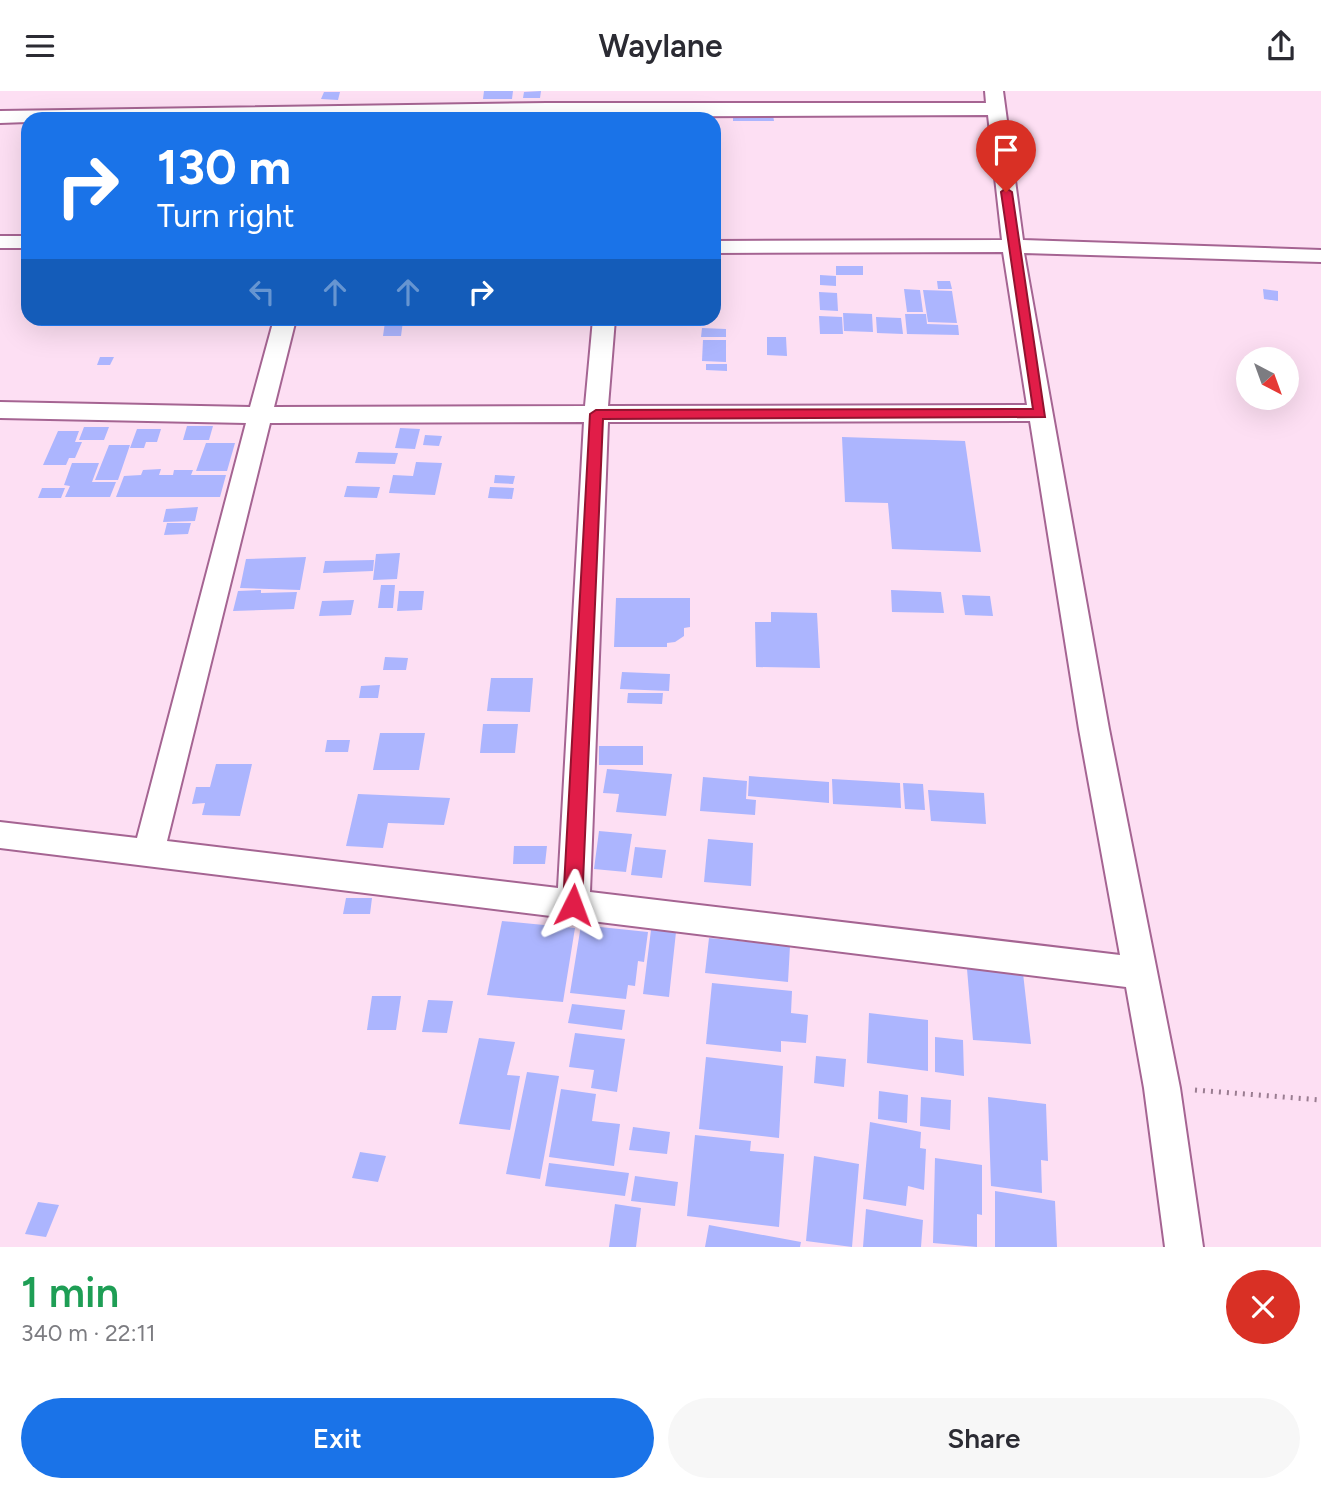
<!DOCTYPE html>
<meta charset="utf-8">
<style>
body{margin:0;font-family:Figtree,sans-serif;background:#f7f7f7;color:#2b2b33;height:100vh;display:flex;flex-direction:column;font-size:26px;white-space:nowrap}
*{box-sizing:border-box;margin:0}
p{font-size:23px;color:#7c7c81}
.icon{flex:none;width:38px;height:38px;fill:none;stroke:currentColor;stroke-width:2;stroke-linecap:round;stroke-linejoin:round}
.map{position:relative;height:1156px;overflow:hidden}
.drawer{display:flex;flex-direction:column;background:#fff;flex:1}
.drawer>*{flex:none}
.banner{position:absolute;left:21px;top:21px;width:700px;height:214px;border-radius:21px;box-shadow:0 7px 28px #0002;background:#1a73e8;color:#fff;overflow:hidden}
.needle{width:46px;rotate:139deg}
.tools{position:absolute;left:1236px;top:256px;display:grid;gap:14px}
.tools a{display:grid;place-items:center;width:63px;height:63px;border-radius:50%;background:#fff;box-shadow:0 7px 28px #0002;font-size:35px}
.pin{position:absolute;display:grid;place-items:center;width:60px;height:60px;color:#fff;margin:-72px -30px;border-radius:50% 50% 50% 0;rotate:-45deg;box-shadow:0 0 7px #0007}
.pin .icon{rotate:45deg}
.me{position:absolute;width:77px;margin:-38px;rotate:3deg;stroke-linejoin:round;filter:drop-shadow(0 0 5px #0008)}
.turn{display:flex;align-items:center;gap:24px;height:147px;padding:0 21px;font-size:32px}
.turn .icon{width:91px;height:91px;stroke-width:2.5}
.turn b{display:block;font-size:49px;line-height:60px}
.lanes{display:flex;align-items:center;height:66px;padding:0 21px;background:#0003;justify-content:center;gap:35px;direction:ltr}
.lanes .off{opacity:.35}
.round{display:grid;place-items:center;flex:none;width:74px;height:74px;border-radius:37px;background:#f7f7f7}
.headline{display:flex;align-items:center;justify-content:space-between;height:119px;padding:0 21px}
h1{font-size:42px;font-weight:600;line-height:52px;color:#1e9e55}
.primary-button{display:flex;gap:14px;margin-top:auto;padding:14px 21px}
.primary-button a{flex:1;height:80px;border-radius:42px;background:#1a73e8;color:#fff;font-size:28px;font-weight:600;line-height:80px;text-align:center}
.primary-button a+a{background:#f7f7f7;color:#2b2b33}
header{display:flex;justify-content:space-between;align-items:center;height:91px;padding:0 21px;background:#fff;font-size:32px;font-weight:600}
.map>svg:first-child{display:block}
.building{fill:#acb5fe}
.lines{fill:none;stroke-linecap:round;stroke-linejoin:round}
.minor-casing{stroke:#a56492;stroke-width:4}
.path{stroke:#9a7d91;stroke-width:5;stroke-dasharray:2 6;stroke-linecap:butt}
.minor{fill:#fff;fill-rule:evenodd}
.route{fill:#e11d48;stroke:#92132f;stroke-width:2}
</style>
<header><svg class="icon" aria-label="menu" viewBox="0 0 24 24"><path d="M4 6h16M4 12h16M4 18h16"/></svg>Waylane<svg class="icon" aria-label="share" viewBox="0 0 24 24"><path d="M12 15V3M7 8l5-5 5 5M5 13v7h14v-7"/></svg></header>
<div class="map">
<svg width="1321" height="1156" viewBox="0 0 1321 1156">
<rect width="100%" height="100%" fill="#fddff3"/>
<path class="building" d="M484,0H513L512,8H483Z
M541,0L540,7H523L524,1Z
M324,1H340L338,9L321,8Z
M733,24H773L774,30H733Z
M836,175H863V184H836Z
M820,184L836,185V195L820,194Z
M937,190H950L952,198H938Z
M904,198L920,199L923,221H907Z
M1263,198L1278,200V210L1264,208Z
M923,199L952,200L957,232L928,231Z
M819,201L837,202L838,220L820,219Z
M843,222L872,223L873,241L844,240Z
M905,223H926L927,233L958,234L959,244L907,243Z
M819,225L842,226L843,243H820Z
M876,226L901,227L903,243L877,242Z
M403,230L401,245H383L385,231Z
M702,237L726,238V246H701Z
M767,246H786L787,265L767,264Z
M703,249H726V271L702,270Z
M100,266H114L110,274H97Z
M706,273H727V280L706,279Z
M187,335H213L209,349H183Z
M84,336H109L104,349H79Z
M400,337L420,338L415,358L395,357Z
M137,338H161L157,351H146L144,357H130Z
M58,340H79L75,351H82L75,367H69L66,374H43Z
M425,344L442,345L439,355L423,354Z
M842,346L965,350L981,461L892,458L888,412L845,411Z
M206,352H235L227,380H196Z
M109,354H130L118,389H95Z
M358,361L398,362L395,373L355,372Z
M416,371L442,372L435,404L389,402L393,384L413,385Z
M72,372H99L92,391H116L110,406H65L70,395L64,394Z
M161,378L159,384H173L174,379H193L191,384H226L220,406H116L124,385L141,384L143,379Z
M495,384L515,385L513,393L494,392Z
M347,395L380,396L377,407L344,406Z
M490,396L514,397L512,408L488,407Z
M42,397H65L61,407H38Z
M198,416L195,430L163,431L166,418Z
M167,432H191L188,443L164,444Z
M400,462L397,488L373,489L376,463Z
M306,466L300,499L240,497L246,468Z
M374,469L373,480L323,482L325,470Z
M381,494H395L393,517H378Z
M261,499V502L297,501L294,518L233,520L238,500Z
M891,499L941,501L944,522L892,521Z
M399,500H424L422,519L397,520Z
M962,504L990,505L993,525L965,524Z
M616,507H690V536L684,537V545L675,551L667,552V556H614Z
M354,509L351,524L319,525L322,510Z
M771,521L817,522L820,577L756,576L755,531H771Z
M385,566L408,567L406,579H383Z
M622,581L670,583L669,600L620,598Z
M491,587H533L530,621L487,620Z
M380,594L378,607H359L361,595Z
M628,602H663L662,613L627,612Z
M483,633H518L515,662H480Z
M380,642H425L419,679H373Z
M327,649H350L348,661H325Z
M599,655H643V674H599Z
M216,673H252L240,725L202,724L205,712L192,713L196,696H210Z
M607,678L672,683L666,725L616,721L619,703L603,702Z
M749,685L829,691V712L748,705Z
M703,686L747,690L746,708L756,709L755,724L700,720Z
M832,688L900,692L901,717L833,713Z
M903,692L923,693L925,719L905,718Z
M928,699L984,702L986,733L931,730Z
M358,703L450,707L444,734L388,732L383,757L346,755Z
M599,740L632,743L626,781L594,778Z
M708,748L753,752L751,795L704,791Z
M514,755H547L545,773H513Z
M635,756L666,759L662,787L631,784Z
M346,807H372L370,823H343Z
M502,830L575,837L563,911L487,904Z
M581,834L648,841L644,871L638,870L635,895L628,894L626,908L570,902Z
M651,839L676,841L669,906L643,903Z
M709,847L790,855L788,891L705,882Z
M967,878L1023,882L1031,953L973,949Z
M712,892L792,900L791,922L808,924L806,952L781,950V961L706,953Z
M372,905H401L396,939H367Z
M428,909L453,910L447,942L422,941Z
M572,913L625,919L622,939L568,932Z
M869,922L928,929V980L867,972Z
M575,942L625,948L617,1001L591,997L594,979L569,976Z
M935,946L963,949L964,985L935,981Z
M479,947L515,951L507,984L520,985L510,1039L459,1033Z
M816,965L846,968L844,996L814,992Z
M706,966L783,975L779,1047L699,1038Z
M527,981L559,985L540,1088L506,1083Z
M561,998L596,1003L592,1030L620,1033L614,1075L549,1066Z
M879,1000L908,1004L907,1032L878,1028Z
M921,1006L951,1009L950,1039L920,1035Z
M988,1006L1046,1013L1048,1070L1041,1069L1042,1102L991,1095Z
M870,1031L921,1041L920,1057L926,1058L924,1099L908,1095L906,1115L863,1108Z
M633,1036L670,1041L667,1063L629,1059Z
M695,1044L751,1050L750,1060L784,1063L779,1136L687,1125Z
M360,1061L386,1065L378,1091L352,1087Z
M814,1065L859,1073L852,1156L806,1150Z
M935,1067L982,1074V1124L977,1123V1156L933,1152Z
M549,1072L629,1082L625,1105L545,1095Z
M635,1085L678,1091L675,1115L631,1110Z
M995,1100L1055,1110L1057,1156H995Z
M38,1111L59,1114L46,1146L25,1143Z
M615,1113L641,1117L636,1156H609Z
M866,1118L923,1129L921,1156H863Z
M709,1134L801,1151L800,1156H705Z"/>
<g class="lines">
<defs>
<path id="minor" d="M985,0H1003L1023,149L1321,159V171L1024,162L1109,638L1180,997L1203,1156H1165L1144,997L1126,896L0,757V731L137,747L246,332L0,327V311L250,316L274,228H296L274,316L585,315L593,228H615L608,315L1027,314L1003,161L714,162V150L1002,149L988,24L28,28V31L0,32V20L547,12H986ZM1030,330L1079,638L1120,864L590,801L608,331ZM584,331L558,797L167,750L270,332Z
M0,145H28V157H0Z"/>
</defs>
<use href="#minor" class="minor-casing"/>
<path class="path" d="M1195,999L1321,1009"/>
<use href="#minor" class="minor"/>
</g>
<path class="route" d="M1006,97L1012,101L1045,326L603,328L582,814L579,820H566L563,814L590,323L596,319L1033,318L1001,101Z"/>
</svg>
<div class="tools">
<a><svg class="needle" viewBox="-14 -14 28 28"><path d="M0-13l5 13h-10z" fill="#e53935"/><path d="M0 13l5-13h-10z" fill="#7c7c81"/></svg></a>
</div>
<div class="pin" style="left:1006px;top:101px;background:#d93025"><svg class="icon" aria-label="arrive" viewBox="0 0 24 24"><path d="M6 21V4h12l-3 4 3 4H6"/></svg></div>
<svg class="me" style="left:573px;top:814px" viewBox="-20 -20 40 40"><path d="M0-17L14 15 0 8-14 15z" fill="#e11d48" stroke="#fff" stroke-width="4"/></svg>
<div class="banner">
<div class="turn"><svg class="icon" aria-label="right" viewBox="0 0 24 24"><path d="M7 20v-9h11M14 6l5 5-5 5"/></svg><div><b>130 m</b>Turn right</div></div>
<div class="lanes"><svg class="icon off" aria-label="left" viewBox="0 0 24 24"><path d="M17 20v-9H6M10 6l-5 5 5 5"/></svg><svg class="icon off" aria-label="ahead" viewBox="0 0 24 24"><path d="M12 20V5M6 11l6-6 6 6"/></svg><svg class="icon off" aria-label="ahead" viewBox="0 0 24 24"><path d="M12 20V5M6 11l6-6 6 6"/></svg><svg class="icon" aria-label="right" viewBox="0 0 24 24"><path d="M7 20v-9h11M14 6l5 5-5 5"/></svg></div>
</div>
</div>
<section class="drawer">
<div class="headline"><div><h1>1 min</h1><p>340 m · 22:11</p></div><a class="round" style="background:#d93025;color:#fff"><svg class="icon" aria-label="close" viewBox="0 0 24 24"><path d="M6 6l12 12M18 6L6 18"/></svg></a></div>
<div class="primary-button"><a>Exit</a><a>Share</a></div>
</section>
